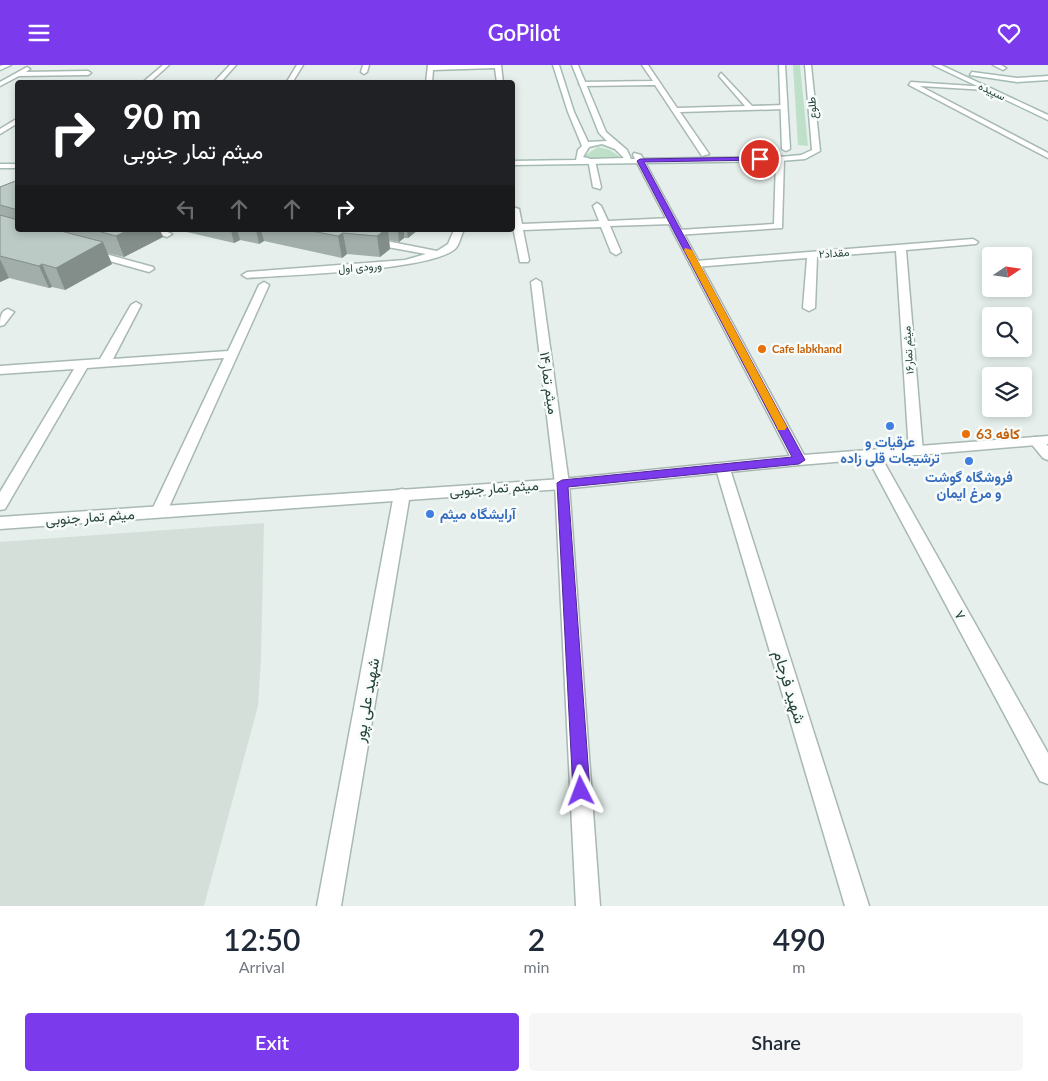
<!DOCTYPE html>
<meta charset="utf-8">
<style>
body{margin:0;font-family:Lato,Vazirmatn,sans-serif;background:#f6f6f7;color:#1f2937;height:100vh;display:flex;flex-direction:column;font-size:19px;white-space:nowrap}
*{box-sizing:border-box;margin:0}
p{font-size:16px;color:#747a83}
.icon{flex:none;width:28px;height:28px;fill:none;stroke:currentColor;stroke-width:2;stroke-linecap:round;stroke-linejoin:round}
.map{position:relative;height:841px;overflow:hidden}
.sheet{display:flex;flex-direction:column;background:#fff;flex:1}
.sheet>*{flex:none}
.banner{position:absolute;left:15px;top:15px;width:500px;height:152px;border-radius:5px;box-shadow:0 2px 8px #0003;background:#202124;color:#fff;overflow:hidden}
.needle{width:32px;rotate:77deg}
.fabs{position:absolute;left:982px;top:182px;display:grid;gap:10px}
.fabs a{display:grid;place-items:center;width:50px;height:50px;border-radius:5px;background:#fff;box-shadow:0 2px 8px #0003;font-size:25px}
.pin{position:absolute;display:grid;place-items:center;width:42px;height:42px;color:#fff;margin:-21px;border:2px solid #fff;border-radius:50%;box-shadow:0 1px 5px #0007}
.me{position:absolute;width:55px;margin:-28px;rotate:357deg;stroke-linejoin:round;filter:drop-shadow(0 0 4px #0008)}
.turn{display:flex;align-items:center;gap:18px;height:105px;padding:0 25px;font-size:22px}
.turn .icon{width:65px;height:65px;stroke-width:2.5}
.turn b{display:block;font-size:35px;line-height:42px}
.lanes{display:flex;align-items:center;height:48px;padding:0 25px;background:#0003;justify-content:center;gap:25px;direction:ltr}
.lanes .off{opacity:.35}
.eta{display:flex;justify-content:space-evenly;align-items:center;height:85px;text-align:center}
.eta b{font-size:30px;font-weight:600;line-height:35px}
.cta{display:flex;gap:10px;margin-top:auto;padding:10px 25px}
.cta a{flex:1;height:58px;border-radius:5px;background:#7c3aed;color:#fff;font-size:20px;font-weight:600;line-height:58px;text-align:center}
.cta a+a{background:#f6f6f7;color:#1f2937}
header{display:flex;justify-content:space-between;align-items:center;height:65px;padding:0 25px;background:#7c3aed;color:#fff;font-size:22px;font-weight:600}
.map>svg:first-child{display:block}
.built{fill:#d4dfda}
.green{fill:#bfe0c8}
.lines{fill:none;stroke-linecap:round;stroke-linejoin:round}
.minor-casing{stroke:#a8b8b2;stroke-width:3}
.tertiary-casing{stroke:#a8b8b2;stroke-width:3}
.secondary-casing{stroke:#a4bbb3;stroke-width:3}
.minor{fill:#fff;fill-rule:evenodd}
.tertiary{fill:#fff;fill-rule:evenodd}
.secondary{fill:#fff;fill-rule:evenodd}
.wall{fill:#a1aea9}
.shaded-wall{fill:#838d89}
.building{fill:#bbcac4;stroke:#838d89}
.route{fill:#7c3aed;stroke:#51269a}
.slow{fill:#f59e0b}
.food-dot{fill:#e8710a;stroke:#f7fbf9;stroke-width:2}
.shop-dot{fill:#3f7fe0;stroke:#f7fbf9;stroke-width:2}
.labels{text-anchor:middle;stroke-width:5;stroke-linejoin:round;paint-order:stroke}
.far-street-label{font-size:11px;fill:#24423a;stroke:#f7fbf9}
.far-food-label{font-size:11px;font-weight:bold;fill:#c56008;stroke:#f7fbf9;text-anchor:start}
.street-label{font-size:14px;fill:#24423a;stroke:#f7fbf9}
.food-label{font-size:14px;font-weight:bold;fill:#c56008;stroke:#f7fbf9;text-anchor:start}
.shop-label{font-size:14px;font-weight:bold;fill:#366cbe;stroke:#f7fbf9}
.near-street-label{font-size:16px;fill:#24423a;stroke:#f7fbf9}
</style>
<header><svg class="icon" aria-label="menu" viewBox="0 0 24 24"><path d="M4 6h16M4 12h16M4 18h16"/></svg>GoPilot<svg class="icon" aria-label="heart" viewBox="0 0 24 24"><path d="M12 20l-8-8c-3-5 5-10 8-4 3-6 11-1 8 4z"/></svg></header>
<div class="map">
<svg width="1048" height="841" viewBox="0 0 1048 841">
<rect width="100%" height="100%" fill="#e6efeb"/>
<path class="built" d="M264,458L261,593L258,641L204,841H0V477Z"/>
<path class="green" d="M793,0H800L808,81L798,80Z
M598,82L610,85L619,91V94L591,96L584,91Z"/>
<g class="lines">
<defs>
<path id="minor" d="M163,0H169L149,18H142Z
M230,0H236L220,18H213Z
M297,0H303L292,18H286Z
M363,0H369L367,7L364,9L361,7Z
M428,0H501L503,18H497L495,3L433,5L432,18H426Z
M642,0H648L677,43L745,41L719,11L721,8L752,41L784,40L787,42L784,44L680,47L709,89L702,91L655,20L582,21L579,19L582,17L653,16Z
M993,0H1001L1006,3L1003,5Z
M27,2L30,4L26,7L88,6L91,8L88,10L19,11L0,21V17Z
M911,17L988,22L986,25L920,21L1048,88V93L909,20Z
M18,53V58L0,69V64Z
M768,85H774L784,94L782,163L676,170L674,168L679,165L774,159L776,95L768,89Z
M588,94L595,96L601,122L600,124L593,122Z
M597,138L601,141L608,156L672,153L677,156L672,159L610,161L621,187L616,190L611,187L601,162L523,165L529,195L528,197H520L513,162L512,142L519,144L522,159L599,156L593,141Z
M148,165H163L172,169L167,172Z
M454,165H464C461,170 460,178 456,183C434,206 284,210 247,213L242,210L247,207L405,195L426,189L371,179L366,176L371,173L437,186L448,179Z
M973,174L978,177L976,179L906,185L923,387L921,390H911L909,387L896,186L817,192L815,243L809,246L803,243L807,193L695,202L690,199L695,196Z
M91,185L153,202L154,204L149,207L88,190V186Z
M536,214L541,217L569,419L600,841H576L555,419L531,217Z
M264,217L269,220L165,451L159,452L153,451L151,447L224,293L87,303L5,444L0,445V427L74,304L0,309V301L100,294L131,240L136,237L141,240L113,294L228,286L259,220Z
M8,244L14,247L4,260L0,261C0,254 0,246 8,244Z
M1036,372L1041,373L1048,381V395L1043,393L1029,376L1031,373Z
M873,385L878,387L880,390L1048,688V719L1040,716L866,390L868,387Z
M723,399L728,401L730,404L869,841H845L716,404L718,401Z
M402,424L407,425L410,429L341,841H317L394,429L397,425Z"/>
<path id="tertiary" d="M634,88L641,90L804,390L1048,371V379L799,400L562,424L0,464V452L562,414L790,391L633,90Z"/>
<path id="secondary" d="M3,0H11L0,5V1Z
M553,0H559L574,47L588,77L607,76L599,68L572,0H578L606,67L627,85L631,94L780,92L801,90L812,85L805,0H811L820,86L805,94L780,96L512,100V96L576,95L578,85L582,81L568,47ZM602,79L615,84L624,93L591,94L583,92L589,82Z
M779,0H785L790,84L786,86L782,84Z
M933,0H941L1048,50V55Z
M972,7L1017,13L1048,11V15L1017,17L970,10Z
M0,99H18V103H0Z"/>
</defs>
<use href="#minor" class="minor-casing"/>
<use href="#tertiary" class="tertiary-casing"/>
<use href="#secondary" class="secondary-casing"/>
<use href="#minor" class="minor"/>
<use href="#tertiary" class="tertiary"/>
<use href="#secondary" class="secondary"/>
</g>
<path class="wall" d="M18,115V165H160L163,172L124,192L107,188L112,199L65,225L52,222L49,223L9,213L0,217V122Z
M178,165H418L408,173H404L399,177L389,175L390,184L380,192L347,189L342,193L264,176L259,179L240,175L234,178Z"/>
<path class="shaded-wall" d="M128,165H160L163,172L124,192L116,171Z
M231,165H237L240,175L234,178Z
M256,165H261L264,176L259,179Z
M385,165H388L390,184L380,192L377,171Z
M398,165H404V173L399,177Z
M407,165H418L408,173Z
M343,168L347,189L342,193L338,171Z
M103,177L112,199L65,225L56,203Z
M0,194L9,213L0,217Z
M42,199L52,222L49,223L39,201Z"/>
<path class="building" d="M18,115V145L0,140V122Z
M0,150L18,155V165H57L103,177L56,203L42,199L39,201L0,191Z
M94,165H128L116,171Z
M306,165H385L377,171L343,168L338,171Z"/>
<path class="route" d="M760,92L762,95L644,97L805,395L799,399L568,422L590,726L587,731L581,734L576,731L573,726L557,418L562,415L792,392L637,96L640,94Z"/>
<path class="slow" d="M685,183L692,185L787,362L785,365H778L777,362L684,185Z"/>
<g class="food-dot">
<circle cx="762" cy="284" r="5"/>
<circle cx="966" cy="369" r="5"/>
</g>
<g class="shop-dot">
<circle cx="890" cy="361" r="5"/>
<circle cx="969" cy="396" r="5"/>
<circle cx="430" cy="449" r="5"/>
</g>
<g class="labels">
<g class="far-street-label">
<text transform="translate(992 26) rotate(25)" y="4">سپیده</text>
<text transform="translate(812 43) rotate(-95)" y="4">طلوع</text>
<text transform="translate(834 188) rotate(-4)" y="4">مقداد۲</text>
<text transform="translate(360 202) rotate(-4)" y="4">ورودی اول</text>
<text transform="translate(908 285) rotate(-94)" y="4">میثم تمار۱۶</text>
</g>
<g class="far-food-label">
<text x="772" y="288">Cafe labkhand</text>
</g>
<g class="street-label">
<text transform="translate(549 318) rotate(82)" y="5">میثم تمار۱۴</text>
<text transform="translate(494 423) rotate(-4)" y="5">میثم تمار جنوبی</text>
<text transform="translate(90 452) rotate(-4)" y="5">میثم تمار جنوبی</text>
<text transform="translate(960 550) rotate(61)" y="5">۷</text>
</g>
<g class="food-label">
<text x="976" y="374">کافه 63</text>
</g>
<g class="shop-label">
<text x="890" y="382">عرقیات و<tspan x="890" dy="16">ترشیجات قلی زاده</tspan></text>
<text x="969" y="417">فروشگاه گوشت<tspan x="969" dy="16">و مرغ ایمان</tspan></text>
<text x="440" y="454" text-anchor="start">آرایشگاه میثم</text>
</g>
<g class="near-street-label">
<text transform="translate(790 622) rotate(73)" y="6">شهید فرجام</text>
<text transform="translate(366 635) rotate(-80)" y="6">شهید علی پور</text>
</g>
</g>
</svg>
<div class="fabs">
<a><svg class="needle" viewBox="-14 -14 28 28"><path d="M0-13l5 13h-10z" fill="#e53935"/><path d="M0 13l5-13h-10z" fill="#747a83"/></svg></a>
<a><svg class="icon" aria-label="search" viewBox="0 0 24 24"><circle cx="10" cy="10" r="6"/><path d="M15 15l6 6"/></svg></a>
<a><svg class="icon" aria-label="layers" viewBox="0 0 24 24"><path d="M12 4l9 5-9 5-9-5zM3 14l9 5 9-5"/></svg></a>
</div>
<div class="pin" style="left:760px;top:94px;background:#d93025"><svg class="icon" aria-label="arrive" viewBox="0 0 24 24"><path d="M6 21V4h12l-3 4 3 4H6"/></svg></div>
<svg class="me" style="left:581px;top:726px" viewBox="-20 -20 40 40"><path d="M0-17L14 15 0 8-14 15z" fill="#7c3aed" stroke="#fff" stroke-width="4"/></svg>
<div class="banner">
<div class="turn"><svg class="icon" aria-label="right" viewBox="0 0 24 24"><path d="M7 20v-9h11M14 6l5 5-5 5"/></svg><div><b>90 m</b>میثم تمار جنوبی</div></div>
<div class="lanes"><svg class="icon off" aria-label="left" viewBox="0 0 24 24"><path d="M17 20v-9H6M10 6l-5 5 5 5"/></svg><svg class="icon off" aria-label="ahead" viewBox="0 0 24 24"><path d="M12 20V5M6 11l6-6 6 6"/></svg><svg class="icon off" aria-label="ahead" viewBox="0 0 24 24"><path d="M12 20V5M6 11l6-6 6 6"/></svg><svg class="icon" aria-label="right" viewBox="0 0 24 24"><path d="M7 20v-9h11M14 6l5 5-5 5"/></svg></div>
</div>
</div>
<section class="sheet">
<div class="eta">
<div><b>12:50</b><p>Arrival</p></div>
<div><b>2</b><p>min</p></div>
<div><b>490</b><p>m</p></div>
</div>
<div class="cta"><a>Exit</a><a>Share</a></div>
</section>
